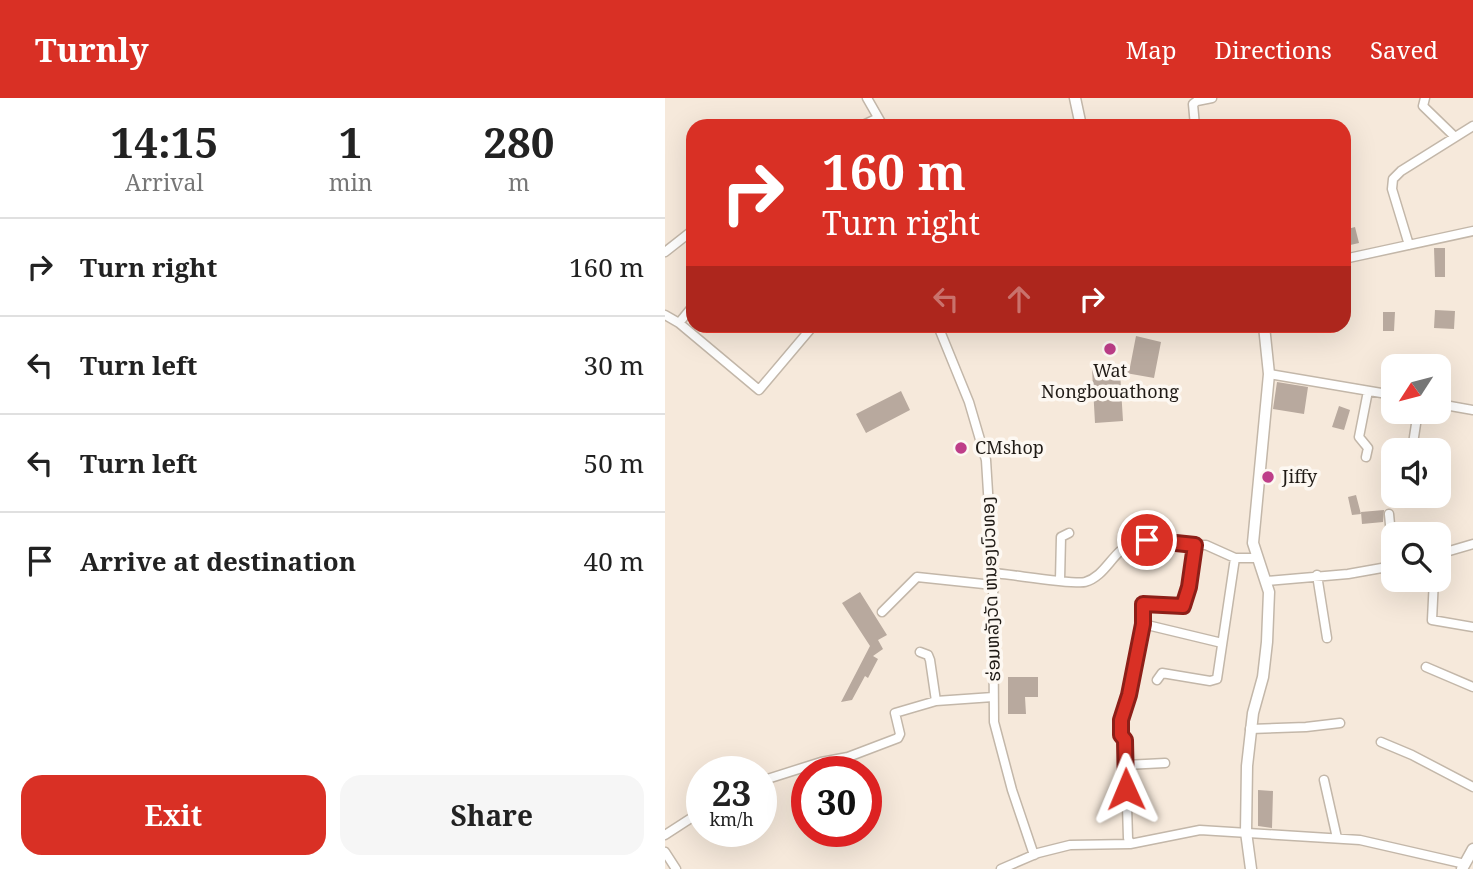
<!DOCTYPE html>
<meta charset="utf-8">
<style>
body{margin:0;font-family:"Noto Serif","Noto Sans Lao",serif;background:#f6f6f6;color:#222;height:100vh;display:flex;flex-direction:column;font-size:26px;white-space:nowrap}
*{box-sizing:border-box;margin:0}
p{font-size:23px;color:#767676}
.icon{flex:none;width:38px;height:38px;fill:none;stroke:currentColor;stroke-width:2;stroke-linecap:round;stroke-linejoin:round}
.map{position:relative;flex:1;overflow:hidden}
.sheet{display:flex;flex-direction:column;background:#fff;width:665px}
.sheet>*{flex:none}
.banner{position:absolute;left:21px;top:21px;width:665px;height:214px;border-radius:21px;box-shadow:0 7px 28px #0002;background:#d93025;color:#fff;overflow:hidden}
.needle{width:46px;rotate:234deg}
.buttons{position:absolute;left:716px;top:256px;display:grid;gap:14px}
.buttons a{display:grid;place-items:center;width:70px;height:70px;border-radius:14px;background:#fff;box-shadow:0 7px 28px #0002;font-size:35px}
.speed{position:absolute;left:21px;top:658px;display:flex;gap:14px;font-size:35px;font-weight:700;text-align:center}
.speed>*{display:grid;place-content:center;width:91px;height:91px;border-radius:50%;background:#fff;box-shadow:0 7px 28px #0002;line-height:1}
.speed small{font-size:18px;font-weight:400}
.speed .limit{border:10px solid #d22;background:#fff;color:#111}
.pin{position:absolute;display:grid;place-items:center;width:60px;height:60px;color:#fff;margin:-30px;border:4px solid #fff;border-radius:50%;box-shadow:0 2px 7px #0007}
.me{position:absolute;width:77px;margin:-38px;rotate:359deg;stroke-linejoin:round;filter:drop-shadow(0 0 5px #0008)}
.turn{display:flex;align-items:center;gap:24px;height:147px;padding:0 21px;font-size:32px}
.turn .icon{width:91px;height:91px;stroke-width:2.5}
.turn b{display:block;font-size:49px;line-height:60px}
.lanes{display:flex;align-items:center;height:66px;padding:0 21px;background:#0003;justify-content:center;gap:35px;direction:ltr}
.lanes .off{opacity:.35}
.eta{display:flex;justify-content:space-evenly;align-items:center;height:119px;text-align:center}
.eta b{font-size:42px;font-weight:700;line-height:49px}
.action{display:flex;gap:14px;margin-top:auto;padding:14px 21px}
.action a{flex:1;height:80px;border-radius:21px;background:#d93025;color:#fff;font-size:28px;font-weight:700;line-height:80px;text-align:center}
.action a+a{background:#f6f6f6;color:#222}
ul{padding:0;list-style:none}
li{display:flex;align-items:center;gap:21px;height:98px;padding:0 21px;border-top:2px solid #e0e0e0}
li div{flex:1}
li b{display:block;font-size:26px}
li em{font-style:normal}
header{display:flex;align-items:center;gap:42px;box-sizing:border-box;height:98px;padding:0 35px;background:#d93025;color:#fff}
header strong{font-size:33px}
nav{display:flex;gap:38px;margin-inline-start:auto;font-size:24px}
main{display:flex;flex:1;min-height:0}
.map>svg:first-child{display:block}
.building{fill:#b8a99e}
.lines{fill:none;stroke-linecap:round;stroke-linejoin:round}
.minor-casing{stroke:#c3b7a9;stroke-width:11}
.tertiary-casing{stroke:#c3b7a9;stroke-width:13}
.minor{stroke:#fff;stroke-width:8}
.tertiary{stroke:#fff;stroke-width:10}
.route-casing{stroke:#8d1f18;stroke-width:18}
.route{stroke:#d93025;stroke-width:12}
.poi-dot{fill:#be3e89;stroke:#fdf8f2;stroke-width:2.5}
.labels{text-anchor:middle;stroke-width:7;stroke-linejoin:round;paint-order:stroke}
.poi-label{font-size:18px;fill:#201b16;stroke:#fdf8f2;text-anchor:start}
.street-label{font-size:18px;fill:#201b16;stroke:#fdf8f2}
</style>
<header>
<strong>Turnly</strong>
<nav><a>Map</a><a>Directions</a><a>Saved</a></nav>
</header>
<main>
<section class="sheet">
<div class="eta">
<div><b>14:15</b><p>Arrival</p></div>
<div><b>1</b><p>min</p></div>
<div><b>280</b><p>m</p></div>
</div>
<ul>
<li><svg class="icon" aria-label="right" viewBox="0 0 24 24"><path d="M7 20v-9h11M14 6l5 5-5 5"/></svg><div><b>Turn right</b></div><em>160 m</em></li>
<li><svg class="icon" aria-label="left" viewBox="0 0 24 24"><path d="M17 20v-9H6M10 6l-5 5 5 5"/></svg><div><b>Turn left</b></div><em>30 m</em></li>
<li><svg class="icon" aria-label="left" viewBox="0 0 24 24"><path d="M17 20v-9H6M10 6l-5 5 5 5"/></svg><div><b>Turn left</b></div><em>50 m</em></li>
<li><svg class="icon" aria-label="arrive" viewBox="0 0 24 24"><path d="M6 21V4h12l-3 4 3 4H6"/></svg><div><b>Arrive at destination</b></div><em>40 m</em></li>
</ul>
<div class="action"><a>Exit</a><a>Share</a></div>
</section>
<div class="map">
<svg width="808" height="771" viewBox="0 0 808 771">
<rect width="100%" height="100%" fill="#f6e9db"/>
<path class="building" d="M690,129L694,145L681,148L679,132Z
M769,150H780V179H770Z
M770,212L790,213L789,231L769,230Z
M718,214H730L729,233H718Z
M471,238L496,244L489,280L455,274L458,323L430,325L427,271L465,269Z
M612,284L643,289L639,316L608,311Z
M236,293L245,312L201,335L191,316Z
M674,308L685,312L679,332L667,329Z
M691,397L696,416L687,417L683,399Z
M719,412L718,424L697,426L696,414Z
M195,494L222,537L213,542L218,551L208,558L213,561L203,580L200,578L187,602L176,604L205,548L177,505Z
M343,579H373V599H360L361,616H343Z
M593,692L608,693L607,730L593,728Z"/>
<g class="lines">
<defs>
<path id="minor" d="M202,0L218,28
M760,0L758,8L789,38
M196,28L213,20
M530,28L528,6L532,3L547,0
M744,147L727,91L728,81L736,73L808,28
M0,154L28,132
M679,161L808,133
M0,217L14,225L94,292L148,228
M14,225L28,208
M273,228L304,304L321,362L328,475L329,624L347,692L369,757
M604,276L728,297
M774,306L808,312
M747,352L753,313
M701,359L703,350L694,339L703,293
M724,416L728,458
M774,456L808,446
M328,475C345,476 409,487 420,484C442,478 448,450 471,444C490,439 511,448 530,447
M652,477L662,540
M769,481L767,522L808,529
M395,482L396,439L404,435
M602,483L683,476L728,468
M217,514L252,479L328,487
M478,526L479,505L518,508L524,489L530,447H541L570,460H592
M255,554L263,557L265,562L271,603
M761,569L808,589
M492,582L497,575L545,583L552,581L570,460
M585,631L641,629L675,625
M716,644L747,657L808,689
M461,667L500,665
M659,682L672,740
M96,683L156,664L183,659L233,640L235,636L230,615L271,603L328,599
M0,737L37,713
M465,746L463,740L460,642L456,637V622L464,597L478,526L557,545
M0,754L11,771
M336,771L373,755L405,747L465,746L535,732L695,742L800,766"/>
<path id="tertiary" d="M410,0L416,28
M586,771L581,734L582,668L588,615L598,579L602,544L604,494L588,445L604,276L599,228
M797,771L808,751"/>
</defs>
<use href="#minor" class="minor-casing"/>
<use href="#tertiary" class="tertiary-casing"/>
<use href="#minor" class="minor"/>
<use href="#tertiary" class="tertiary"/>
</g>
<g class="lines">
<defs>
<path id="route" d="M461,691L460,642L456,637V622L464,597L478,526V506L518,508L524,489L530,447L482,442"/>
</defs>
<use href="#route" class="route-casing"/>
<use href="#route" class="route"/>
</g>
<g class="poi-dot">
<circle cx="445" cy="251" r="7"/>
<circle cx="296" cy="350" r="7"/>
<circle cx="603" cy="379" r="7"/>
</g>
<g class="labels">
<g class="poi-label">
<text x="445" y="279" text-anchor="middle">Wat<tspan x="445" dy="21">Nongbouathong</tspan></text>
<text x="310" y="356">CMshop</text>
<text x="617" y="385">Jiffy</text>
</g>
<g class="street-label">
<text transform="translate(326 491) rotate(-92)" y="6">ຮ່ອມຫລັງວັດ ຫນອງບົວທອງ</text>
</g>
</g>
</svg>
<div class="buttons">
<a><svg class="needle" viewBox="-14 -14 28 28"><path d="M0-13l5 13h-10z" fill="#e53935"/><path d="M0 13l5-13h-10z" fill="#767676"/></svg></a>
<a><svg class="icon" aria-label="sound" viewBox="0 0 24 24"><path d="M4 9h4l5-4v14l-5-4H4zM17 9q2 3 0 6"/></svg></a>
<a><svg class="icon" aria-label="search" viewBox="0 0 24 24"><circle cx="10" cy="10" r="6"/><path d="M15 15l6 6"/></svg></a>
</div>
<div class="speed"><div>23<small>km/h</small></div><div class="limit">30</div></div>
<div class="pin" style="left:482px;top:442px;background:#d93025"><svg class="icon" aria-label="arrive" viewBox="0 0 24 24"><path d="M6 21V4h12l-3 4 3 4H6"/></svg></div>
<svg class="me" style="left:461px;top:691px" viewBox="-20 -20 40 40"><path d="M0-17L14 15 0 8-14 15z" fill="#d93025" stroke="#fff" stroke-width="4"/></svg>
<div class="banner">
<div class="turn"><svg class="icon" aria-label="right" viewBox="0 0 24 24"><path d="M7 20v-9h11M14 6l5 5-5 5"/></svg><div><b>160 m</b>Turn right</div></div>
<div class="lanes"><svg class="icon off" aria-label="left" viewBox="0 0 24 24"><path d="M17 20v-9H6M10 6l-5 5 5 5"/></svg><svg class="icon off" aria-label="ahead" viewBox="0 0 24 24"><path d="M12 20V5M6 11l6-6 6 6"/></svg><svg class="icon" aria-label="right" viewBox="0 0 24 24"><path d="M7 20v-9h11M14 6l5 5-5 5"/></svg></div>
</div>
</div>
</main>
